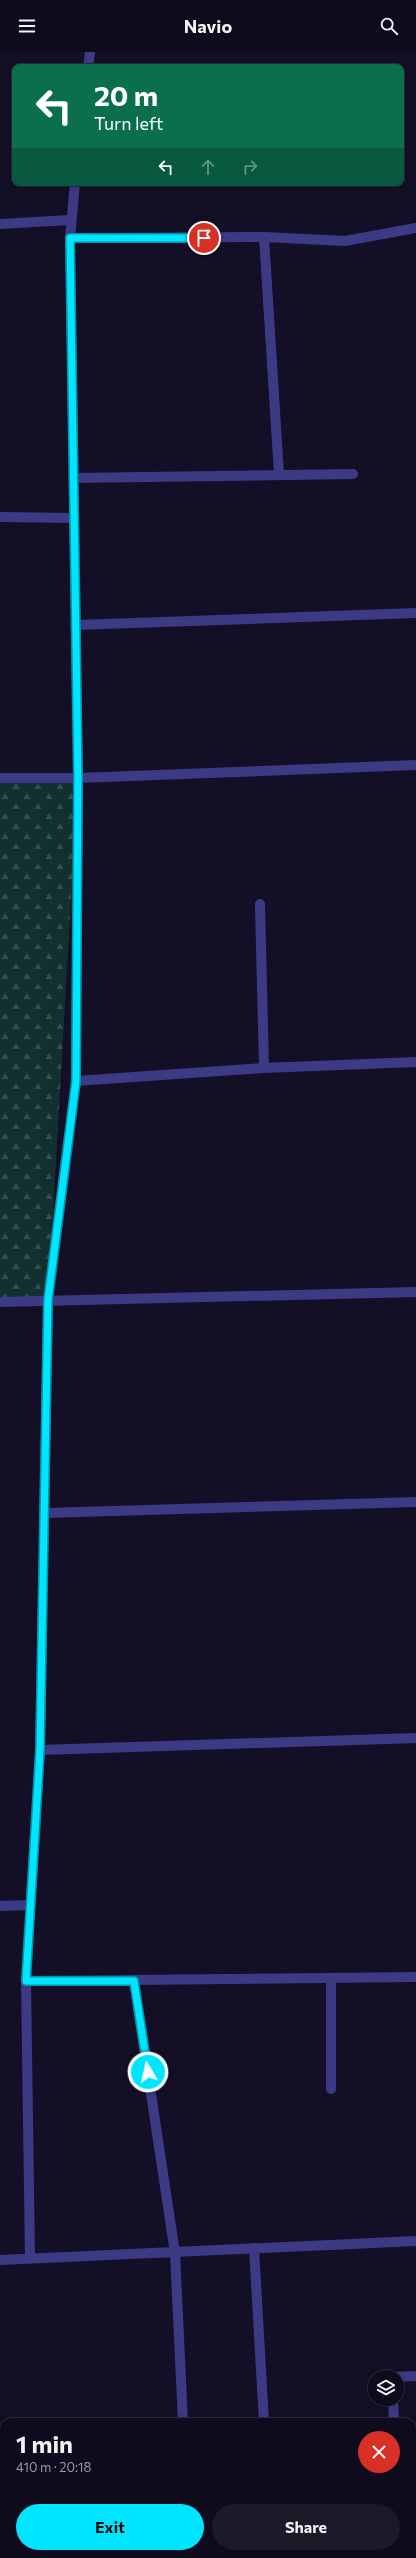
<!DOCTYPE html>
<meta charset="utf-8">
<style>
body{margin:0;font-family:Commissioner,sans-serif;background:#1c1929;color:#f1f3f6;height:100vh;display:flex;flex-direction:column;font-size:15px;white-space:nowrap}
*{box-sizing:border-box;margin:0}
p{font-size:13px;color:#9b9ba3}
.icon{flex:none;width:22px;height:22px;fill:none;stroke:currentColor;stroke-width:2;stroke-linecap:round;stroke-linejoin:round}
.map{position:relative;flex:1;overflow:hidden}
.sheet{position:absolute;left:0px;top:2366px;width:416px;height:140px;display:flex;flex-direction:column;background:#0e0b1c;border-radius:12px 12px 0 0;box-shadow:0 2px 6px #0003,0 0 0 1px #2e2b3b}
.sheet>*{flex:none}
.hud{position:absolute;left:12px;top:12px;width:392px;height:122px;border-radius:8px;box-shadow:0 2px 6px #0003,0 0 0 1px #2e2b3b;background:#0b6e4f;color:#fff;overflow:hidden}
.buttons{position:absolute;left:368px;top:2318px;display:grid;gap:8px}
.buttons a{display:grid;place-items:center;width:36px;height:36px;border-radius:50%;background:#0e0b1c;box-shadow:0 2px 6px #0003,0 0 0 1px #2e2b3b;font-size:20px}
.pin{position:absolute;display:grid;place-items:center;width:34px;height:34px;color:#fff;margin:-17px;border:2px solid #fff;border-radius:50%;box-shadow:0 1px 4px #0007}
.me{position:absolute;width:44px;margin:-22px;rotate:351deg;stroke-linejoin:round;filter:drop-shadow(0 0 3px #0008)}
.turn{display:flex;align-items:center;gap:14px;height:84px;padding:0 16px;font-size:18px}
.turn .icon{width:52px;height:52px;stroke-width:2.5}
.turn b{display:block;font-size:28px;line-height:34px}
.lanes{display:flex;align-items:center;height:38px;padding:0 16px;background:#0003;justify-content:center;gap:20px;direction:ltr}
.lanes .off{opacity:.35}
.round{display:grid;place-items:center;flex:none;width:42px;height:42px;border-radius:21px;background:#1c1929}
.summary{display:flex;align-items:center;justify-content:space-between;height:68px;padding:0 16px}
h1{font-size:24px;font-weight:700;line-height:30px}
.button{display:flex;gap:8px;margin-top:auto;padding:8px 16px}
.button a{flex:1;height:46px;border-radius:24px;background:#00e5ff;color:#111;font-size:16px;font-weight:700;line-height:46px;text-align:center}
.button a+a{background:#1c1929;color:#f1f3f6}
header{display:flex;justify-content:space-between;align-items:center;height:52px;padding:0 16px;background:#0e0b1c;font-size:18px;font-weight:700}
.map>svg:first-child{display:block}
.forest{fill:url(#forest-firs)}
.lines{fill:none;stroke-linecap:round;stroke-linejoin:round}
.minor{stroke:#3d3a85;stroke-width:10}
.route-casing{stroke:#0095a6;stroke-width:10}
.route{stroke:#00e5ff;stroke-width:7}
</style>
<header><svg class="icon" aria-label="menu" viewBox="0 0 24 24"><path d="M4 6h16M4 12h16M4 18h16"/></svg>Navio<svg class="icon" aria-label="search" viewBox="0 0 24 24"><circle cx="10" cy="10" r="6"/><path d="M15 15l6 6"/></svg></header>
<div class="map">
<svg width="416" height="2506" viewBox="0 0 416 2506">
<defs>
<pattern id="forest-firs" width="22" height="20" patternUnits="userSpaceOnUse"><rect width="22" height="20" fill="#12302f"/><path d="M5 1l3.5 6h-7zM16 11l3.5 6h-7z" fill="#344d4e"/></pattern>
</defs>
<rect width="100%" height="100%" fill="#130f26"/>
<path class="forest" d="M0,726H78L48,1248L0,1250Z"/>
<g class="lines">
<path class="minor" d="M88,15L90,0
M0,172L70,168
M264,185L279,422
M70,186L264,185L345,189L416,176
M73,426L353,422
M0,465L73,466
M75,573L416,561
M0,726H78L416,713
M260,852L264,1016
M76,1029L264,1016L416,1010
M0,1250L416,1240
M45,1461L416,1450
M40,1698L416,1686
M0,1854L31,1853
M26,1929L416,1925
M134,1929L175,2201L183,2370
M331,2037V1926
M254,2196L264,2370
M30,2207L26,1929L40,1698L48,1248L76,1029L78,726L70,186L75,131
M0,2208L416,2189
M392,2325L416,2324
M393,2347L394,2370
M189,2502V2506
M272,2502V2506
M401,2502V2506"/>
</g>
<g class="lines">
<defs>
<path id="route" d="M148,2020L134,1929H26L40,1698L48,1248L76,1029L78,726L70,186H204"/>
</defs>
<use href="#route" class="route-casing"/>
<use href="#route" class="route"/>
</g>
</svg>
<div class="buttons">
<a><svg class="icon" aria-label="layers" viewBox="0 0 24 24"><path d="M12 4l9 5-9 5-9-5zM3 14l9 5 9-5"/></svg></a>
</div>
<div class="pin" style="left:204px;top:186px;background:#d93025"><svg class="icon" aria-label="arrive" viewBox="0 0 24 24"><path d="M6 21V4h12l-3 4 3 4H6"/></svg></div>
<svg class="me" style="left:148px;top:2020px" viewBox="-20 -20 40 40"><circle r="17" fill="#00e5ff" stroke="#fff" stroke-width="3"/><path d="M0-11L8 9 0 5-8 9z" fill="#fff"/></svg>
<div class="hud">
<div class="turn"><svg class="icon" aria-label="left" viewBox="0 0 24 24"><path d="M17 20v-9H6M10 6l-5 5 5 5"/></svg><div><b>20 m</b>Turn left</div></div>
<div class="lanes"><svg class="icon" aria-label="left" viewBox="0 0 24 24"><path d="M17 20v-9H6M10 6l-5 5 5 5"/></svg><svg class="icon off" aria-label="ahead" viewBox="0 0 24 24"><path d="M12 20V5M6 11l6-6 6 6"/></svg><svg class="icon off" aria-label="right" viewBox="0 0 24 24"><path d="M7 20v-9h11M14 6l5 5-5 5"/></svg></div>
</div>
<section class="sheet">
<div class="summary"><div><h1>1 min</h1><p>410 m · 20:18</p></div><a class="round" style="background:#d93025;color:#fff"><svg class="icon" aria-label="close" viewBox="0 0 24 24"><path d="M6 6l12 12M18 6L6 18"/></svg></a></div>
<div class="button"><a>Exit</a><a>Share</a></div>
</section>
</div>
